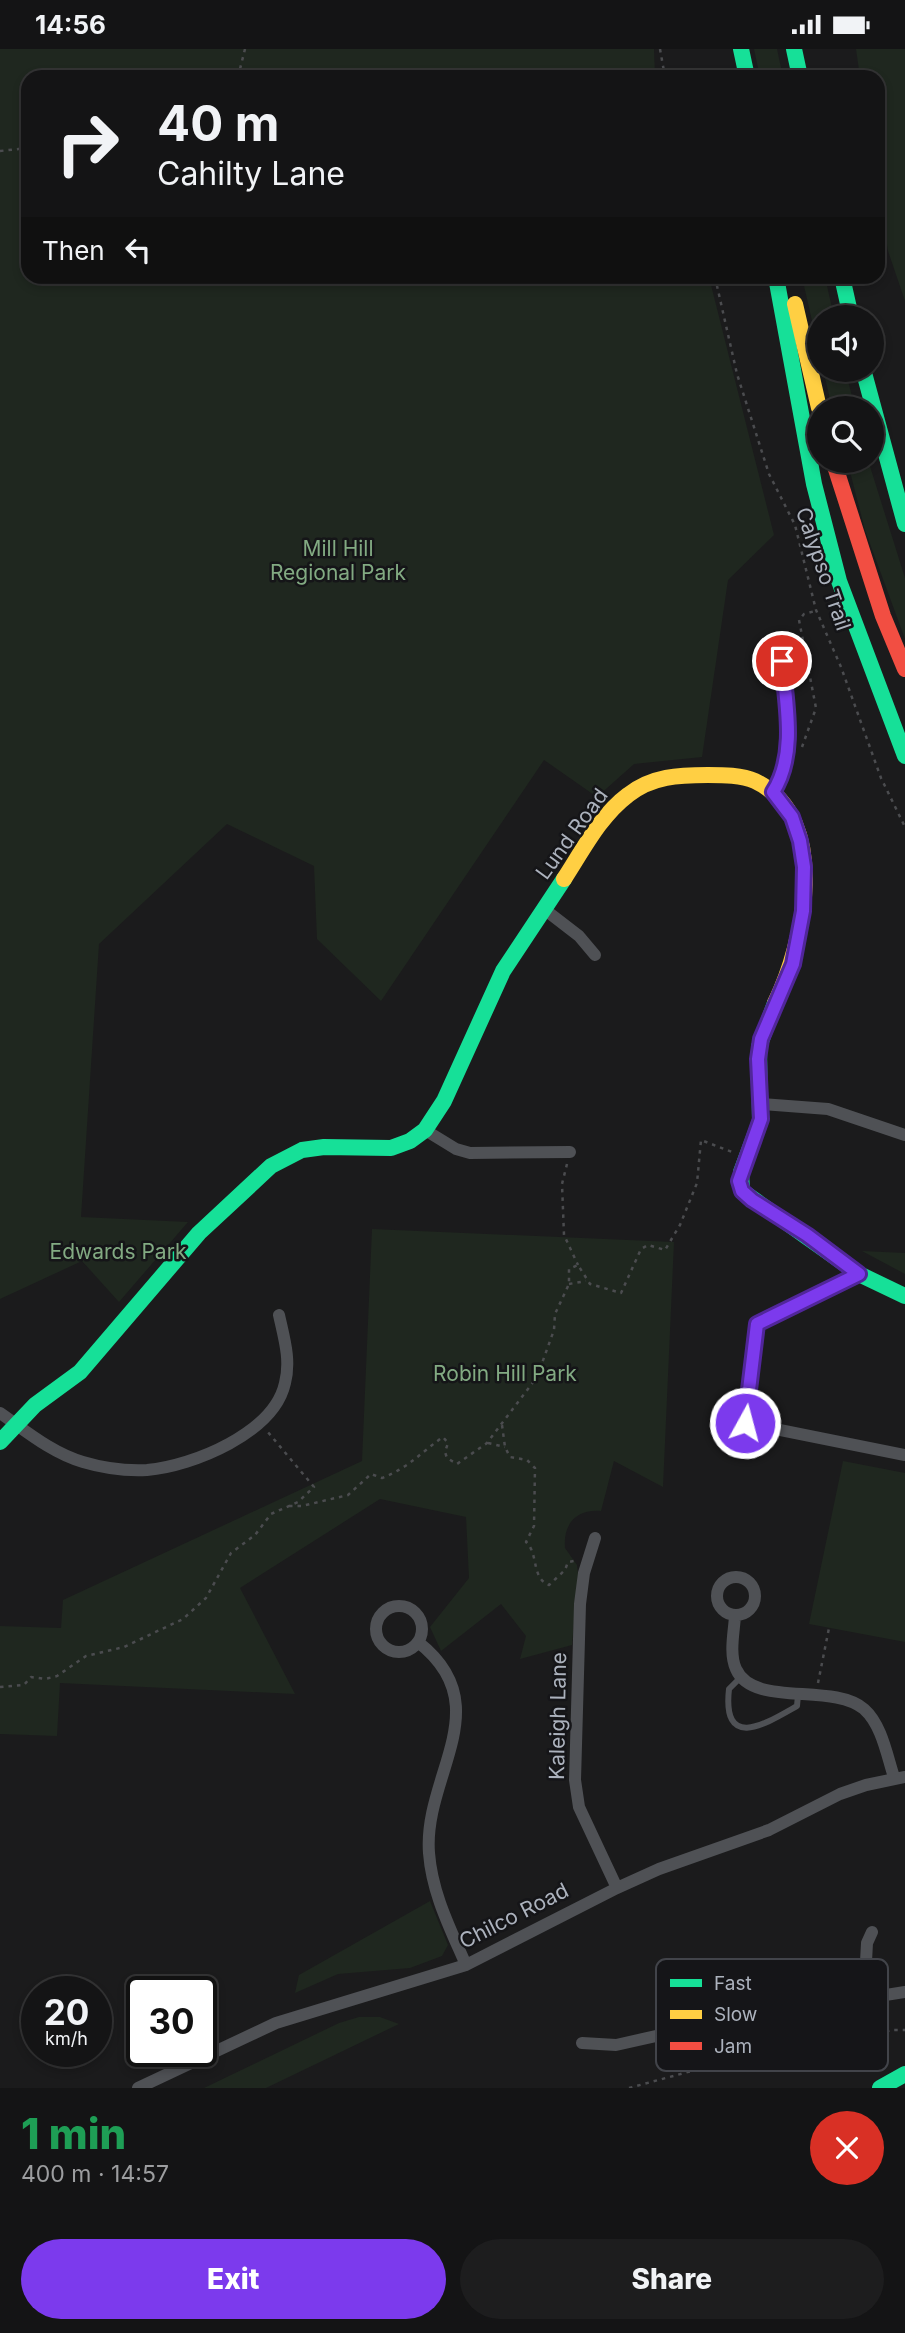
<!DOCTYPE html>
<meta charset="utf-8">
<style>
body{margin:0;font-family:Inter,sans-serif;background:#1d1d1e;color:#f1f3f6;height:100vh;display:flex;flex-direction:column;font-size:26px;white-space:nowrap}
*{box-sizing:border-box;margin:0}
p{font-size:23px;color:#9d9ea0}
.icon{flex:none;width:38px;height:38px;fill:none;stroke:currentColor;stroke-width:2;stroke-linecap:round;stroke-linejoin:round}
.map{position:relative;height:2039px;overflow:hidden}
.details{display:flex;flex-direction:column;background:#141415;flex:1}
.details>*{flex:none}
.hud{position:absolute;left:21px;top:21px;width:864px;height:214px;border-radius:21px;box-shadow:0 4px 10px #0003,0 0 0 2px #333334;background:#141415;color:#f1f3f6;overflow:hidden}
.buttons{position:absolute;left:807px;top:256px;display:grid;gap:14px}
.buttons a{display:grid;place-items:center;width:77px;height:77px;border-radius:50%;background:#141415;box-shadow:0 4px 10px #0003,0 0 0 2px #333334;font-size:35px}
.speed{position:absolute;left:21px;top:1927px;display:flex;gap:14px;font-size:35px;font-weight:700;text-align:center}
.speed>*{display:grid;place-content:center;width:91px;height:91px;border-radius:50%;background:#141415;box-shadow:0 4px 10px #0003,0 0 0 2px #333334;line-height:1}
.speed small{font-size:18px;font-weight:400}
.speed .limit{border:4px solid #111;border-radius:10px;background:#fff;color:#111}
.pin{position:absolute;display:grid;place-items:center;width:60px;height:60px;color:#fff;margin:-30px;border:4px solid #fff;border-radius:50%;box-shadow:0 2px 7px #0007}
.me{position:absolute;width:77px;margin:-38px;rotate:7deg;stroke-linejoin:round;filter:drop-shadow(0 0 5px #0008)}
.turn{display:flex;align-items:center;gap:24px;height:147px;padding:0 21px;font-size:32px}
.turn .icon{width:91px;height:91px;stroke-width:2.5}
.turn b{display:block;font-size:49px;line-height:60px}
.then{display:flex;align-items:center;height:66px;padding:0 21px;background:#0003;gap:14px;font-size:26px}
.round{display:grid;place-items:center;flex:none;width:74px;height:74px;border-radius:37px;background:#1d1d1e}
.headline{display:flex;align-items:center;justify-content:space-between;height:119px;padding:0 21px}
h1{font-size:42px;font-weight:800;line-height:52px;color:#1e9e55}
.action{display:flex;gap:14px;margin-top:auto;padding:14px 21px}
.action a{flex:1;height:80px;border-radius:42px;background:#7c3aed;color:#fff;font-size:28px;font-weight:800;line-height:80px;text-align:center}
.action a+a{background:#1d1d1e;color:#f1f3f6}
.status{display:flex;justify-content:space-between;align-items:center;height:49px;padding:0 35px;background:#141415;direction:ltr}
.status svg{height:19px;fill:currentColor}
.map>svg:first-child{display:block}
.green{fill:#1f271f}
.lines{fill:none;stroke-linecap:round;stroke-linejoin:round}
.path{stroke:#4b4c4f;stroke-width:2.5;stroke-dasharray:3.5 5;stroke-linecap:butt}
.lane{stroke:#4f5155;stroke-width:6}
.street{stroke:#4f5155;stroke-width:12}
.fast{stroke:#16e098;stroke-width:16}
.slow{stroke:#ffcf43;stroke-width:16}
.jam{stroke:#f24e42;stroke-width:16}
.route-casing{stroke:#51269a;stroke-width:18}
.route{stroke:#7c3aed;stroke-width:12}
.labels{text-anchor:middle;stroke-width:5;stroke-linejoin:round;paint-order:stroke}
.park-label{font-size:21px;fill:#82aa82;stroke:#151518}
.street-label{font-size:21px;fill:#acb2bd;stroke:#151518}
.key{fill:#151518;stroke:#42444a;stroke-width:2}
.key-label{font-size:19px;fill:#acb2bd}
</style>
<div class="status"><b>14:56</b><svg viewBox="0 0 49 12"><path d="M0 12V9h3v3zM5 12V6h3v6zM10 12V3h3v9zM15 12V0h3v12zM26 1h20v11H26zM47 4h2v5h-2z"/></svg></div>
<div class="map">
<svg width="905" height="2039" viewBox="0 0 905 2039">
<rect width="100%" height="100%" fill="#1b1b1c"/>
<path class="green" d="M0,0H654L655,28H28V228H709L774,486L728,531L702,708L634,715L597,748L544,711L381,952L317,890L314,817L227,775L99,895L81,1168L188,1173L119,1253L82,1212L0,1250Z
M754,0H777L783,28H760Z
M856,0H905V252L888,202L879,144L878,28H860Z
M802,228H825L834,268H819V302Z
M823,320H845L855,359H832Z
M847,411H868L905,529V590L865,481Z
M372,1180L674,1193L663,1438L614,1412L601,1462C576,1460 563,1475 565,1499L577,1516L578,1525L572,1596L520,1610L526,1587L501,1555L441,1602L430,1578L469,1529L466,1468L380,1450L240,1539L295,1645L60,1634L57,1687L0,1685V1577L61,1579L63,1551L362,1412Z
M862,1202L905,1204V1225Z
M843,1412L905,1424V1593L809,1575Z
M430,1852L448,1896L442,1907L410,1919L338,1925L295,1944L299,1926Z
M359,1968H380L399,1975L266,2039H204L339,1974Z"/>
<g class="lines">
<path class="path" d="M660,0L665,28
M238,28L245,0
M0,102L28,99
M715,228L737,325L769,425L795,476L816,561L841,618L881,729L905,778
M802,698L816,659L799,571L804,565L815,562
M567,1115L562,1135L564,1186L578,1216
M569,1235L586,1232
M502,1376L505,1398L510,1408L527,1411L535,1419L534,1477L526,1493C539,1505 531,1529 549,1536L565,1521L568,1513L574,1512
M488,1394L505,1398
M289,1457H302L348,1446L371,1425L382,1429C410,1418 420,1404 443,1388L448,1394L445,1403L447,1409L457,1415L487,1394L537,1328L554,1281L555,1265L569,1235V1220L578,1216L590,1235L621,1244L641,1200L648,1196L665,1201L680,1176L697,1134L701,1091L732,1103
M818,1634L829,1579
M0,1638L24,1636L31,1628L45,1630L57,1627L86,1607L124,1598L183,1570L206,1549L231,1504L255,1486L271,1465L298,1453L314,1438L267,1382
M629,2039L721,2014L851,1993L891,1981H905"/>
<path class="lane" d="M741,1628L729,1640C722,1703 767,1674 797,1657L798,1646"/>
<path class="street" d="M773,743C797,706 786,654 782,612
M544,860L579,887L595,906
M761,1055L828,1060L905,1086
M425,1081L456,1100L470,1104L570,1103
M859,1225L757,1275L745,1374L905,1406
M0,1364C26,1382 52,1404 83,1413C103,1419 126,1422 147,1421C193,1417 274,1384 285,1334C291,1311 284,1289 279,1266
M595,1489L584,1524L580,1555L575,1731L579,1758L617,1839
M717 1547a19 19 0 1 1 38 0a19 19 0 1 1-38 0Z
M376 1580a23 23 0 1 1 46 0a23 23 0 1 1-46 0Z
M735,1567C734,1583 729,1605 736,1620C753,1659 832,1633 864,1660C882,1676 887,1707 894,1728
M418,1593C500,1657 423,1726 429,1804C432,1844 450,1879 466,1916
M864,1950L867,1894L872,1883
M582,1994L616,1996L723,1972L905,1943
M138,2039L276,1974L466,1916L617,1839L659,1820L769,1781L840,1745L866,1736L905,1728"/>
<path class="fast" d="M741,0L747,28
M794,0L800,28
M776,228L814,435L839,532L905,707
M842,228L851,268
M863,320L905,475
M775,954L759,998L760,1072L741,1123L742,1142L859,1225L905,1247
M0,1393L35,1356L80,1323L199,1184L271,1117L302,1101L324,1098L391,1099L410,1092L425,1081L444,1052L503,922L564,830
M880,2039L905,2025"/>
<path class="slow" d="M795,255L819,359
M564,830C583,801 600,767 628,746C652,727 679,726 708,726C723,726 742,726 755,732C832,769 804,895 775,954"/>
<path class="jam" d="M833,411L883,567L905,620"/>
</g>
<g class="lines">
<defs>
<path id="route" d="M745,1374L757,1275L859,1225L807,1186L752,1151L742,1142L739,1132L761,1070L758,1010L761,990L793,915L803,862L804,818L800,792L792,768L773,743C797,706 786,654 782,612"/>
</defs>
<use href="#route" class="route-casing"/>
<use href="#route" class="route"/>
</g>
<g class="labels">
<g class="park-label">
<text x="338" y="507">Mill Hill<tspan x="338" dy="24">Regional Park</tspan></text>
<text x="118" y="1210">Edwards Park</text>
<text x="505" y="1332">Robin Hill Park</text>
</g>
<g class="street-label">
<text transform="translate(823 520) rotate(71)" y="7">Calypso Trail</text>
<text transform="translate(572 785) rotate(-54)" y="7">Lund Road</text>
<text transform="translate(558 1667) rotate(-89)" y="7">Kaleigh Lane</text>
<text transform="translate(514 1867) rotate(-27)" y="7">Chilco Road</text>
</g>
</g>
<rect x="656" y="1910" width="232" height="112" rx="10" class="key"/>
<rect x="670" y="1930" width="32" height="8" fill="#16e098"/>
<rect x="670" y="1961" width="32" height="9" fill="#ffcf43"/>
<rect x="670" y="1993" width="32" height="8" fill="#f24e42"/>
<g class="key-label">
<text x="714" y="1941">Fast</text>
<text x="714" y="1972">Slow</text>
<text x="714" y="2004">Jam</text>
</g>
</svg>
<div class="buttons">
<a><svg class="icon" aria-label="sound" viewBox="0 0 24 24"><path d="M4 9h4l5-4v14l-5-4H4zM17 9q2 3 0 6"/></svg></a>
<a><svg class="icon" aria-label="search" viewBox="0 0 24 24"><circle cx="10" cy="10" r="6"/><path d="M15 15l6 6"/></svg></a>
</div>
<div class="speed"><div>20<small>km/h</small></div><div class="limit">30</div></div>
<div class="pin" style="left:782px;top:612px;background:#d93025"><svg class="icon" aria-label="arrive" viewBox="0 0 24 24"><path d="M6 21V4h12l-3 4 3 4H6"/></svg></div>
<svg class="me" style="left:745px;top:1374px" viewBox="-20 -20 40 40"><circle r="17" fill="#7c3aed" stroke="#fff" stroke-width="3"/><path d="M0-11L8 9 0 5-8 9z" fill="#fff"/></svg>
<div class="hud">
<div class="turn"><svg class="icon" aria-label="right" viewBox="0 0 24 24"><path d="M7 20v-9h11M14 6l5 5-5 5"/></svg><div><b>40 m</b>Cahilty Lane</div></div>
<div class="then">Then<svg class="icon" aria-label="left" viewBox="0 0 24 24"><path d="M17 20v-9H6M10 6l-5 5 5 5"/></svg></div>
</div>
</div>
<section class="details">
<div class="headline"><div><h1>1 min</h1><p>400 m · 14:57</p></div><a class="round" style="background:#d93025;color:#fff"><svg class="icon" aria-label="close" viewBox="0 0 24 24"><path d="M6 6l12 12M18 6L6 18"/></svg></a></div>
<div class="action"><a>Exit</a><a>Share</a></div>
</section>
